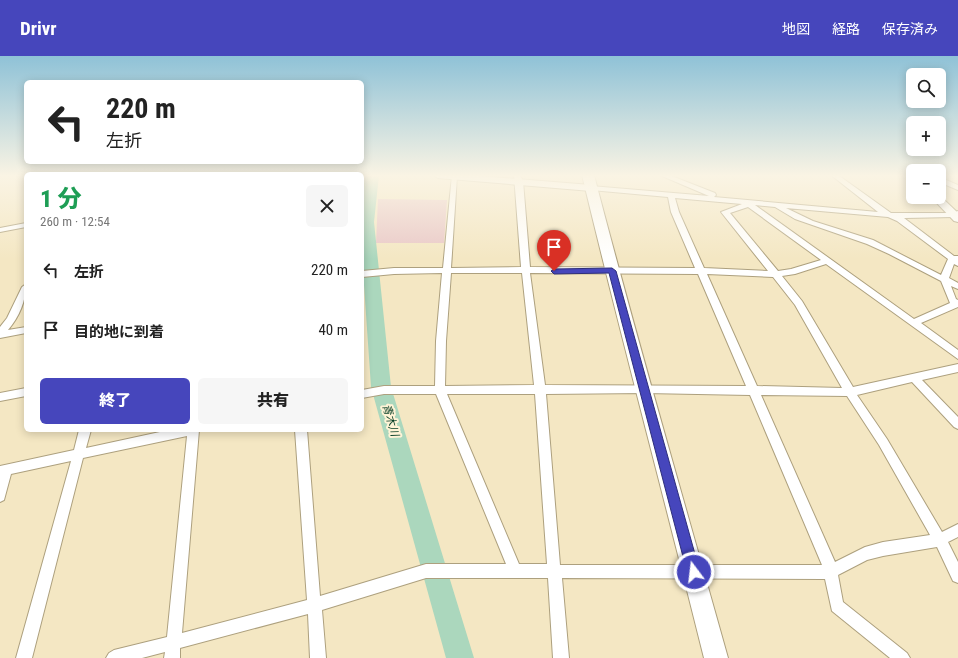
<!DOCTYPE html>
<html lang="ja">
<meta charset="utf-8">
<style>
body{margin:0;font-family:"Roboto Condensed","Noto Sans JP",sans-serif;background:#f6f6f6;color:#222;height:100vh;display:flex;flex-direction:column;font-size:15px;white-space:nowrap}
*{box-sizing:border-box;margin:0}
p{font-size:13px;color:#767676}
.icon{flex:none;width:22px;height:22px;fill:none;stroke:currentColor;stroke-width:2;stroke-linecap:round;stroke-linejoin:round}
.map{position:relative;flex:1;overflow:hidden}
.drawer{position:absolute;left:24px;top:116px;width:340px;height:260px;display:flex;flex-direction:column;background:#fff;border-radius:6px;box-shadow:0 2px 10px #0003}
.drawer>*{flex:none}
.hud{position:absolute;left:24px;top:24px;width:340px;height:84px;border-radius:6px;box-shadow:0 2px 10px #0003;background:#fff;color:#222;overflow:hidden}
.buttons{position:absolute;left:906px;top:12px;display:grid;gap:8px}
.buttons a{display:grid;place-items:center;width:40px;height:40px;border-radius:6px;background:#fff;box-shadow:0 2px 10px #0003;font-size:20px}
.pin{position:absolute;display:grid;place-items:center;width:34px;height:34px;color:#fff;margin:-41px -17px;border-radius:50% 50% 50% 0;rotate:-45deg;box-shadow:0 0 4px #0007}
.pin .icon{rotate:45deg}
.me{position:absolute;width:44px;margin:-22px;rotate:345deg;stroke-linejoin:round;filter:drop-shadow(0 0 3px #0008)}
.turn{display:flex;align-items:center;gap:14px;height:84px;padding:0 16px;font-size:18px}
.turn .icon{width:52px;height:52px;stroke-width:2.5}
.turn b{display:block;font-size:28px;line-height:34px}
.round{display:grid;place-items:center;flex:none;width:42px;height:42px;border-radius:6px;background:#f6f6f6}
.head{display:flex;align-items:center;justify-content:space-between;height:68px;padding:0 16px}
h1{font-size:24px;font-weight:800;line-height:30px;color:#1e9e55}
.primary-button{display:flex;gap:8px;margin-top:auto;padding:8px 16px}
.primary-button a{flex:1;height:46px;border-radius:6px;background:#4646bc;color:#fff;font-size:16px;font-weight:800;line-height:46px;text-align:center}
.primary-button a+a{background:#f6f6f6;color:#222}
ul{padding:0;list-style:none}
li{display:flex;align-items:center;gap:12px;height:60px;padding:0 16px}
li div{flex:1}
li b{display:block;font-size:15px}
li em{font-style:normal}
header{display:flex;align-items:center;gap:24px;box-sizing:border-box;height:56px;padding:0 20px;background:#4646bc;color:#fff}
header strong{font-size:19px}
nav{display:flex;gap:22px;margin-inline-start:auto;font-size:14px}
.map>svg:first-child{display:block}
.green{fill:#e9c8c7}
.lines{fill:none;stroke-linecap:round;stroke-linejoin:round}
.river{fill:#abd7bd;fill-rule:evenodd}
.street-casing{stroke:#ada07e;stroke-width:2}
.secondary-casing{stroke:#ada07e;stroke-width:2}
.primary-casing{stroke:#ada07e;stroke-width:2}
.street{fill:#fff;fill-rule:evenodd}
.secondary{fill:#fff;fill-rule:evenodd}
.primary{fill:#fff;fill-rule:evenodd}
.route{fill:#4646bc;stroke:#2e2e7a}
.labels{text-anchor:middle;stroke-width:4;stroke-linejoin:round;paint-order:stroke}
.water-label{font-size:11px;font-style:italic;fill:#003a22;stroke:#fff4d7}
</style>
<header>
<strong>Drivr</strong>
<nav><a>地図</a><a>経路</a><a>保存済み</a></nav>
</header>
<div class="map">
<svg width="958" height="602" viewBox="0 0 958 602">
<rect width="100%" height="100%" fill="#f4e7c3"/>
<path class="green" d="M378,143L447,144L444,187H376Z"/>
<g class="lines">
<path class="river" d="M365,119H379L374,166L391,331L474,602H446L371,331L362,200V147Z"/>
<defs>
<path id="street" d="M452,119L457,120L451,212L521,211L514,119H520L523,125L530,211L695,212L671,156L668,141L591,134L587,132L591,130L709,140L662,120L661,119H669L715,137L716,139L714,141L878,156L831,119H838L891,157H953L958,155V160L954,161L904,162L954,200H958V210L954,208L949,222L958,227V233L951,230L956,243L958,244V251L921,267L958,294V303L826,208L795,218L782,220L802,245L853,331L958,308V316L922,324L958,361V373L954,371L912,326L857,339L887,383L942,476L958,468V481L948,486L958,506V527L953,525L937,491L883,500L867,504L838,519L843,546L907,597L910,602H890L832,555L825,523L562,522L569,602H553L548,522H426L322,554L326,602H310L308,558L180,592V602H164L165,596L142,602H106L109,597L114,594L167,581L187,380L83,402L32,602H16L71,405L11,418L4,444L0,446V410L74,394L79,374H91L86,392L169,374H199L182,577L307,544L295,374H307L320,540L426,508H506L436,338H384L362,342V334L384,330H435L436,285L442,217L394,218L362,221V215L394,212H443ZM675,142L742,148L721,156L768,215L704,212L679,156ZM755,149L775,151L795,163L867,188L889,198L941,225L950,247L914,263ZM748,151L821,204L791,213L778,215L730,157ZM786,152L888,161L897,165L948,203L941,219L873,184L813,165ZM451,217H522L534,329L445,330L446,285ZM530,217L698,218L746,330L545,329ZM707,218L773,221L795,249L842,332L757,330ZM645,337L750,339L822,509H560L546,338ZM447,338H535L547,508H519ZM761,339L847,340L879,389L930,479L883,486L865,491L835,506Z
M939,121L958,129V134L939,126Z
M26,167V171L0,176V172Z
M26,228C26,245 19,261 8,274L26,271V277L0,282V271L7,262L22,231Z
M26,332V340L0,345V337Z"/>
<path id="secondary" d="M433,119H468L591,129L596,132L591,135L438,122Z
M939,139L958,157V166L954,165L931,141H939Z"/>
<path id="primary" d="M582,119H594C636,281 683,441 728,602H704C664,441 621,281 582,119Z"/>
</defs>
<use href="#street" class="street-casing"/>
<use href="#secondary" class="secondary-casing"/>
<use href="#primary" class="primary-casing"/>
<use href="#street" class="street"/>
<use href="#secondary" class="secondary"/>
<use href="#primary" class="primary"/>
</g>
<linearGradient id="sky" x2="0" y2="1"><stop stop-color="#8fc2d7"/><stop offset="0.59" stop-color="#faf4e4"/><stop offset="1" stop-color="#faf4e4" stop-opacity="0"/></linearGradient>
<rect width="958" height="203" fill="url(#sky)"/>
<path class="route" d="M612,212L616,215L700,516L698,520L694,522L689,520L687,516L609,217L554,218L551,215L554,213Z"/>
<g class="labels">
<g class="water-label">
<text transform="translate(391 364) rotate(74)" y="4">青木川</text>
</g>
</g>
</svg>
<div class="buttons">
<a><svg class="icon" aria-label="search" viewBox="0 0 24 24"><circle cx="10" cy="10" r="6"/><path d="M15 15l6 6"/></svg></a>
<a>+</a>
<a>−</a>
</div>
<div class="pin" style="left:554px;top:215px;background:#d93025"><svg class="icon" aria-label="arrive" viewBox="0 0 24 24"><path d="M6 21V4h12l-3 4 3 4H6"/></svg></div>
<svg class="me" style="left:694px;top:516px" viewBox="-20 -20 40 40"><circle r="17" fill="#4646bc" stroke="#fff" stroke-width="3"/><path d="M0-11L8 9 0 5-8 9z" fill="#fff"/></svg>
<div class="hud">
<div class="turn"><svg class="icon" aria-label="left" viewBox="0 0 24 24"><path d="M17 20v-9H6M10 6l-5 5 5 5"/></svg><div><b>220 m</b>左折</div></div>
</div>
<section class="drawer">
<div class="head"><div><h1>1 分</h1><p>260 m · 12:54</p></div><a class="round"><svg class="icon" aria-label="close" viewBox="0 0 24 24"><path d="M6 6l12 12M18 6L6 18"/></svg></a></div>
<ul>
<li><svg class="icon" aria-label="left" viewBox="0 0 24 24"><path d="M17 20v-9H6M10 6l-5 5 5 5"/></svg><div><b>左折</b></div><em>220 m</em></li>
<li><svg class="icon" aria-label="arrive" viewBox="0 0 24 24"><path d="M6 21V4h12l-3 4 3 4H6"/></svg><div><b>目的地に到着</b></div><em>40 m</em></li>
</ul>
<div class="primary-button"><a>終了</a><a>共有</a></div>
</section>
</div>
